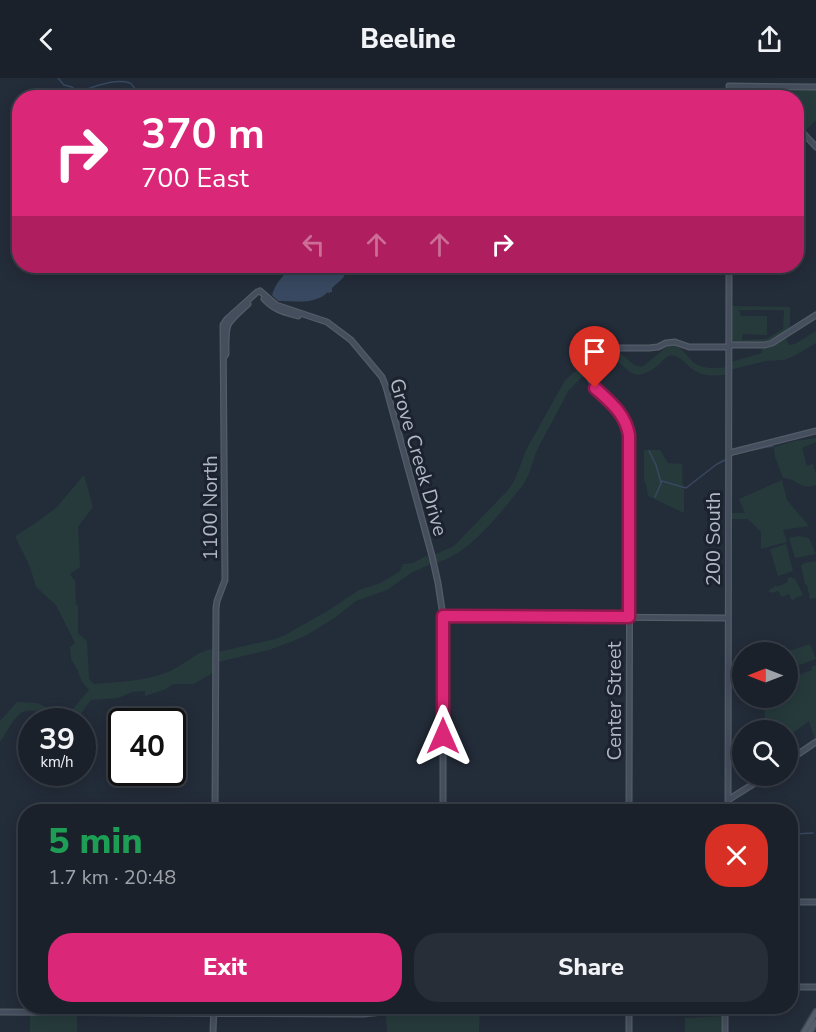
<!DOCTYPE html>
<meta charset="utf-8">
<style>
body{margin:0;font-family:"Nunito Sans",sans-serif;background:#272e37;color:#f1f3f6;height:100vh;display:flex;flex-direction:column;font-size:22px;white-space:nowrap}
*{box-sizing:border-box;margin:0}
p{font-size:20px;color:#9fa3a9}
.icon{flex:none;width:33px;height:33px;fill:none;stroke:currentColor;stroke-width:2;stroke-linecap:round;stroke-linejoin:round}
.map{position:relative;flex:1;overflow:hidden}
.panel{position:absolute;left:18px;top:726px;width:780px;height:210px;display:flex;flex-direction:column;background:#1a212b;border-radius:24px;box-shadow:0 3px 15px #0003,0 0 0 2px #383e47}
.panel>*{flex:none}
.guide{position:absolute;left:12px;top:12px;width:792px;height:183px;border-radius:24px;box-shadow:0 3px 15px #0003,0 0 0 2px #383e47;background:#db2777;color:#fff;overflow:hidden}
.needle{width:39px;rotate:270deg}
.tools{position:absolute;left:732px;top:564px;display:grid;gap:12px}
.tools a{display:grid;place-items:center;width:66px;height:66px;border-radius:50%;background:#1a212b;box-shadow:0 3px 15px #0003,0 0 0 2px #383e47;font-size:30px}
.speed{position:absolute;left:18px;top:630px;display:flex;gap:12px;font-size:30px;font-weight:700;text-align:center}
.speed>*{display:grid;place-content:center;width:78px;height:78px;border-radius:50%;background:#1a212b;box-shadow:0 3px 15px #0003,0 0 0 2px #383e47;line-height:1}
.speed small{font-size:15px;font-weight:400}
.speed .limit{border:3px solid #111;border-radius:9px;background:#fff;color:#111}
.pin{position:absolute;display:grid;place-items:center;width:51px;height:51px;color:#fff;margin:-62px -26px;border-radius:50% 50% 50% 0;rotate:-45deg;box-shadow:0 0 6px #0007}
.pin .icon{rotate:45deg}
.me{position:absolute;width:66px;margin:-33px;rotate:0deg;stroke-linejoin:round;filter:drop-shadow(0 0 4px #0008)}
.turn{display:flex;align-items:center;gap:21px;height:126px;padding:0 30px;font-size:27px}
.turn .icon{width:78px;height:78px;stroke-width:2.5}
.turn b{display:block;font-size:42px;line-height:51px}
.lanes{display:flex;align-items:center;height:57px;padding:0 30px;background:#0003;justify-content:center;gap:30px;direction:ltr}
.lanes .off{opacity:.35}
.round{display:grid;place-items:center;flex:none;width:63px;height:63px;border-radius:24px;background:#272e37}
.overview{display:flex;align-items:center;justify-content:space-between;height:102px;padding:0 30px}
h1{font-size:36px;font-weight:800;line-height:45px;color:#1e9e55}
.primary-button{display:flex;gap:12px;margin-top:auto;padding:12px 30px}
.primary-button a{flex:1;height:69px;border-radius:24px;background:#db2777;color:#fff;font-size:24px;font-weight:800;line-height:69px;text-align:center}
.primary-button a+a{background:#272e37;color:#f1f3f6}
header{display:flex;justify-content:space-between;align-items:center;height:78px;padding:0 30px;background:#1a212b;font-size:27px;font-weight:800}
.map>svg:first-child{display:block}
.green{fill:#263a3c;fill-rule:evenodd}
.water{fill:#374860}
.lines{fill:none;stroke-linecap:round;stroke-linejoin:round}
.stream{stroke:#374860;stroke-width:1.5}
.secondary-casing{stroke:#545c68;stroke-width:7}
.primary-casing{stroke:#404753;stroke-width:8}
.secondary{stroke:#454e5d;stroke-width:4.5}
.primary{stroke:#545d6a;stroke-width:5}
.route-casing{stroke:#8e194d;stroke-width:15}
.route{stroke:#db2777;stroke-width:10}
.labels{text-anchor:middle;stroke-width:6;stroke-linejoin:round;paint-order:stroke}
.street-label{font-size:20px;fill:#b1b9c6;stroke:#1c232f}
</style>
<header><svg class="icon" aria-label="back" viewBox="0 0 24 24"><path d="M15 5l-7 7 7 7"/></svg>Beeline<svg class="icon" aria-label="share" viewBox="0 0 24 24"><path d="M12 15V3M7 8l5-5 5 5M5 13v7h14v-7"/></svg></header>
<div class="map">
<svg width="816" height="954" viewBox="0 0 816 954">
<rect width="100%" height="100%" fill="#232c39"/>
<path class="green" d="M781,11L794,13L797,11H816V42L804,54L797,52L796,20L774,19V12Z
M732,228L790,229V250C765,268 761,266 732,265ZM739,232H784L783,251L766,261L742,262L743,256L767,257V238H741Z
M816,253V265L792,279L784,282L766,283L730,292L731,284L762,275V271L772,268L786,260L789,267L795,266Z
M675,267C683,271 687,278 693,284C703,292 716,290 727,289V297C717,297 706,299 697,294C686,289 681,275 668,278C661,284 654,292 645,295C629,302 624,283 612,282C604,282 597,288 590,291V278L602,273H618L634,287L642,289L668,268Z
M584,288L586,298L582,299L569,312L537,372L528,398L523,407C500,435 471,475 436,485L434,477L454,468L509,411L516,399L526,372L564,304L573,295Z
M816,360V364L802,370L807,388L813,386L816,395V407C800,413 797,400 783,400L775,379L774,369L794,363Z
M644,372H660L668,385L682,386L683,410L684,411V435L648,418L646,406L644,402Z
M84,397L93,429L78,449L80,489L70,496L75,503L76,527H78V555L87,563L89,601L94,606C118,604 146,603 168,594C183,588 198,572 213,571V595L193,606H173L166,611L145,618V613L132,614L118,620L91,622C86,628 82,636 76,641C58,655 36,621 19,637C11,644 6,655 0,664V643L17,624L37,625L59,635H65L71,633L89,612L82,604L77,591L71,581L70,569L75,565L56,527L36,509L30,489L15,458L34,446L56,430Z
M782,402L787,422L809,448L783,452L787,464L761,471V454L748,441H731V435H745L739,421Z
M799,458L809,460L816,476L795,480L789,460Z
M786,466L793,493L778,498L770,471Z
M426,478L430,479L431,486L411,495L387,512L356,523L333,541L307,557L293,563L269,572L218,584V574L275,561L285,557L329,532L359,512L380,505L392,498L400,493L403,486L413,485Z
M816,483V520L810,521L807,507L805,506L801,488L804,485Z
M790,499L795,501L803,517L797,519L792,523L789,516L782,519L778,513L773,515L768,513L776,507L777,509L788,504V500Z
M810,566L816,581L788,591V574H786Z
M816,587V661L815,662L809,643L793,655L798,673L788,680V652H765L764,620H788V598L794,596L796,598L812,592L811,589Z
M407,928L480,929L479,954H387L386,937Z
M30,937H77V954H30Z
M721,938V954H685V940Z"/>
<path class="water" d="M294,188H349L343,200L332,210V214H330V216L328,214C315,227 295,223 278,223L272,217C276,204 284,196 294,188Z"/>
<g class="lines">
<path class="stream" d="M58,0L64,7L72,9L78,14C94,9 114,0 130,5C133,7 134,10 137,13L146,14L150,20
M752,372L773,368
M649,373L656,387L661,405
M655,419L662,403L686,410L717,386L725,382
M794,756L813,755"/>
<defs>
<path id="secondary" d="M730,20L729,8L816,9
M805,57L816,69
M260,213L276,227L327,244L351,262L382,299L386,309L432,478L438,505L443,538V734
M264,221C274,232 284,234 298,238
M729,267H765L772,265L816,237
M224,279L226,276C226,244 224,248 248,226
M729,375L816,353
M443,538L728,540
M788,683L816,664
M728,722L766,698
M215,734L216,530L217,523L225,502L223,247L227,241L257,214L260,213
M629,734L630,361C625,318 582,321 587,276L602,270H649L658,269L666,265L675,264L689,269H729
M728,734L729,188
M790,824H816
M790,909H816
M0,934L363,936L383,934L398,928
M213,954L214,928
M629,954V928
M725,954V928"/>
<path id="primary" d="M804,954L816,934
M810,954L816,944"/>
</defs>
<use href="#secondary" class="secondary-casing"/>
<use href="#primary" class="primary-casing"/>
<use href="#secondary" class="secondary"/>
<use href="#primary" class="primary"/>
</g>
<g class="lines">
<defs>
<path id="route" d="M443,658V538L629,539V357C625,335 610,324 595,310"/>
</defs>
<use href="#route" class="route-casing"/>
<use href="#route" class="route"/>
</g>
<g class="labels">
<g class="street-label">
<text transform="translate(419 379) rotate(74)" y="7">Grove Creek Drive</text>
<text transform="translate(210 430) rotate(-90)" y="7">1100 North</text>
<text transform="translate(713 461) rotate(-90)" y="7">200 South</text>
<text transform="translate(614 623) rotate(-90)" y="7">Center Street</text>
</g>
</g>
</svg>
<div class="tools">
<a><svg class="needle" viewBox="-14 -14 28 28"><path d="M0-13l5 13h-10z" fill="#e53935"/><path d="M0 13l5-13h-10z" fill="#9fa3a9"/></svg></a>
<a><svg class="icon" aria-label="search" viewBox="0 0 24 24"><circle cx="10" cy="10" r="6"/><path d="M15 15l6 6"/></svg></a>
</div>
<div class="speed"><div>39<small>km/h</small></div><div class="limit">40</div></div>
<div class="pin" style="left:595px;top:310px;background:#d93025"><svg class="icon" aria-label="arrive" viewBox="0 0 24 24"><path d="M6 21V4h12l-3 4 3 4H6"/></svg></div>
<svg class="me" style="left:443px;top:658px" viewBox="-20 -20 40 40"><path d="M0-17L14 15 0 8-14 15z" fill="#db2777" stroke="#fff" stroke-width="4"/></svg>
<div class="guide">
<div class="turn"><svg class="icon" aria-label="right" viewBox="0 0 24 24"><path d="M7 20v-9h11M14 6l5 5-5 5"/></svg><div><b>370 m</b>700 East</div></div>
<div class="lanes"><svg class="icon off" aria-label="left" viewBox="0 0 24 24"><path d="M17 20v-9H6M10 6l-5 5 5 5"/></svg><svg class="icon off" aria-label="ahead" viewBox="0 0 24 24"><path d="M12 20V5M6 11l6-6 6 6"/></svg><svg class="icon off" aria-label="ahead" viewBox="0 0 24 24"><path d="M12 20V5M6 11l6-6 6 6"/></svg><svg class="icon" aria-label="right" viewBox="0 0 24 24"><path d="M7 20v-9h11M14 6l5 5-5 5"/></svg></div>
</div>
<section class="panel">
<div class="overview"><div><h1>5 min</h1><p>1.7 km · 20:48</p></div><a class="round" style="background:#d93025;color:#fff"><svg class="icon" aria-label="close" viewBox="0 0 24 24"><path d="M6 6l12 12M18 6L6 18"/></svg></a></div>
<div class="primary-button"><a>Exit</a><a>Share</a></div>
</section>
</div>
